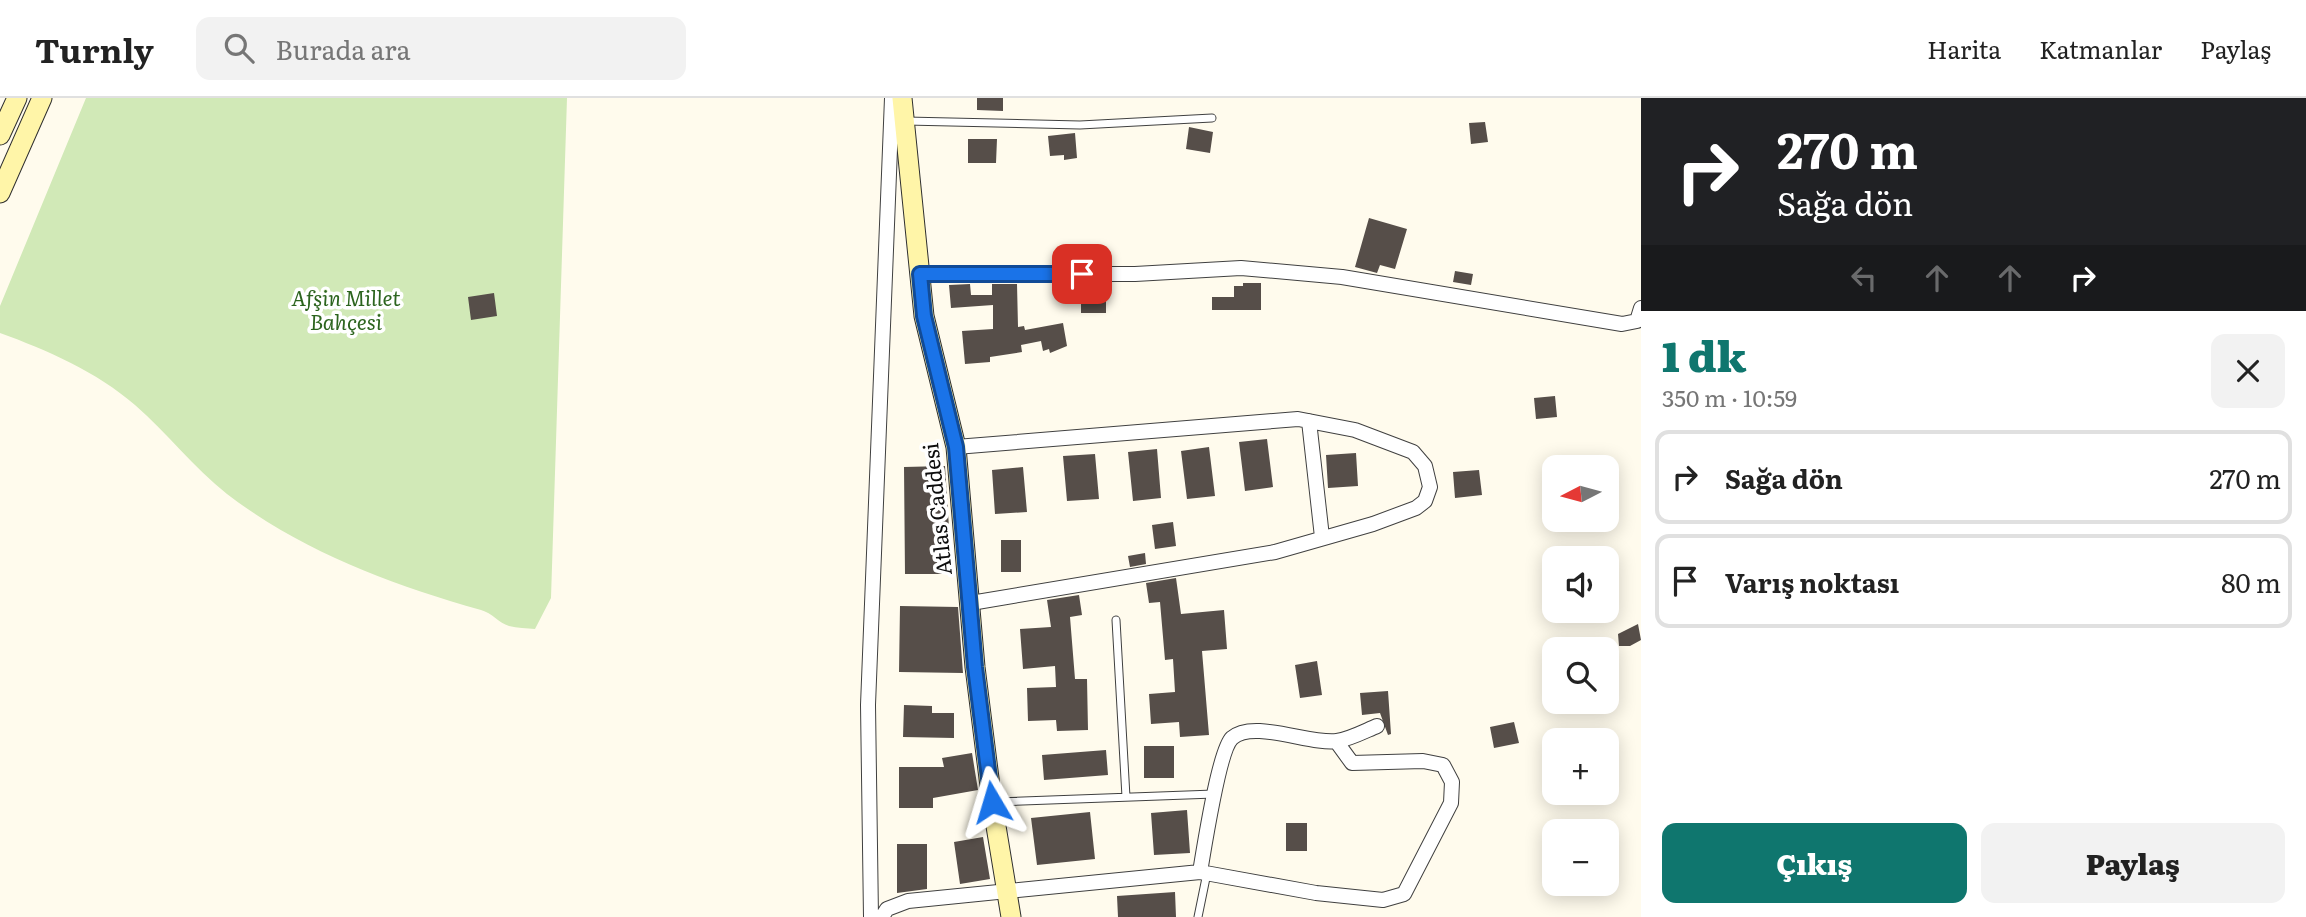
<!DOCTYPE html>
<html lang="tr">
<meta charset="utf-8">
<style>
body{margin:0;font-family:Literata,serif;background:#f2f2f2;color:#222;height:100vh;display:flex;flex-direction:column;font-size:26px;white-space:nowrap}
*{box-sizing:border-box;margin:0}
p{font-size:23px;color:#767676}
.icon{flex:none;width:38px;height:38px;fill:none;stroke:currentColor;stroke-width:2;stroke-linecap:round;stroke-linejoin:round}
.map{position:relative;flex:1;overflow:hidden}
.side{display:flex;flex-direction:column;background:#fff;width:665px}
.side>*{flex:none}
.top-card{background:#202124;color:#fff;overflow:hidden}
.needle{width:46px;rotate:264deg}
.buttons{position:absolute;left:1542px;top:357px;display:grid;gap:14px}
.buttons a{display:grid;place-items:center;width:77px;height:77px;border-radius:14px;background:#fff;box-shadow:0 4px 18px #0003;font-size:35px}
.pin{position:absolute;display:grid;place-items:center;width:60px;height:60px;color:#fff;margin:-30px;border-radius:14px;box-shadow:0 4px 10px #0006}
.me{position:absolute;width:77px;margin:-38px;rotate:353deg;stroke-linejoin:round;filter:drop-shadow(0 0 5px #0008)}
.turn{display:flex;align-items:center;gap:24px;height:147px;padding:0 21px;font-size:32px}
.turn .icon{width:91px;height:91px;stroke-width:2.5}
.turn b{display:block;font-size:49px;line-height:60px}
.lanes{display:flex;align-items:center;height:66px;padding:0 21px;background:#0003;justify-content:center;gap:35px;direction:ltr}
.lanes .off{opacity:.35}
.round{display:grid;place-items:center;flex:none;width:74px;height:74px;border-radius:14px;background:#f2f2f2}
.head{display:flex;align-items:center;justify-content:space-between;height:119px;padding:0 21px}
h1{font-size:42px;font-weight:800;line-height:52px;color:#0f766e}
.cta{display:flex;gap:14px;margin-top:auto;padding:14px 21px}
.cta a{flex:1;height:80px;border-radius:14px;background:#0f766e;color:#fff;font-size:28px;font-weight:800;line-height:80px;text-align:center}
.cta a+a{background:#f2f2f2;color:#222}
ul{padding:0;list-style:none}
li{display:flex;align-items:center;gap:21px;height:94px;margin:0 14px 10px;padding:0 7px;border:4px solid #e0e0e0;border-radius:14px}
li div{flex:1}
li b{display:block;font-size:26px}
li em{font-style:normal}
header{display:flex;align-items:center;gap:42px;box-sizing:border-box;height:98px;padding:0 35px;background:#fff;border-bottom:2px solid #e0e0e0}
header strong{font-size:33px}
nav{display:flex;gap:38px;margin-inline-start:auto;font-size:24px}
.search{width:490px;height:63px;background:#f2f2f2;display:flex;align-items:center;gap:18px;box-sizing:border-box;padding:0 24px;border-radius:14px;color:#767676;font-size:26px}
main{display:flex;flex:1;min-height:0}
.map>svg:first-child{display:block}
.green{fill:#d1e9b7}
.building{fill:#564e49}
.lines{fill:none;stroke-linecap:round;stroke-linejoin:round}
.lane-casing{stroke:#404040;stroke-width:9}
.street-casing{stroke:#404040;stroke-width:16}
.secondary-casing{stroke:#2f2f2f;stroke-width:21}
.lane{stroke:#fff;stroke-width:7}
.street{stroke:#fff;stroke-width:14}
.secondary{stroke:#fff5a8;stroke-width:19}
.route-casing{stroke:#114b97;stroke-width:18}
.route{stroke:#1a73e8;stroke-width:12}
.labels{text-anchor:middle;stroke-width:7;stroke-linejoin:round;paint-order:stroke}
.park-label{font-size:21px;font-style:italic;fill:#2c641e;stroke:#fff}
.street-label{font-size:21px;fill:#0d0d0d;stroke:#fff}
</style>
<header>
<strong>Turnly</strong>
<div class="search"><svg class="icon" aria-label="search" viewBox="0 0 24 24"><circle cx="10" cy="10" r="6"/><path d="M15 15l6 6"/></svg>Burada ara</div>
<nav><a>Harita</a><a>Katmanlar</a><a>Paylaş</a></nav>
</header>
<main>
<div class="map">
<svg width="1641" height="819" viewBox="0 0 1641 819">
<rect width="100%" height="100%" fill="#fffbed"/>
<path class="green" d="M86,0H567L551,500L535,531C527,530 517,530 509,528C499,525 492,515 481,512C390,486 303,454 227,396C194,370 167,335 135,307C97,274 47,252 0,235V208Z"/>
<path class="building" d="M977,0H1003V13L977,12Z
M1485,24L1488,44L1471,46L1469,25Z
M1189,29L1213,34L1210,55L1186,51Z
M1075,35L1077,60L1064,62V57L1050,58L1048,38Z
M968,41H997L996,65H968Z
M1369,120L1407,131L1395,171L1380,167L1377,175L1355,169Z
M1455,173L1473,176L1471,187L1453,184Z
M1243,185H1261V212H1212V199H1234V188H1243Z
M970,186L971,197H992V186H1017L1018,229L1024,228L1025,232L1063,225L1067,248L1050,255L1049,251L1043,253L1041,243L1021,247L1022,254L990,259V264L965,266L962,233L993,231V207L951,210L949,187Z
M1081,186H1106V215H1081Z
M494,195L497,218L471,222L468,199Z
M1555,298L1557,319L1536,321L1534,300Z
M1267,341L1273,389L1245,393L1239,344Z
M1209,349L1215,398L1187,401L1181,353Z
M1157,351L1161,400L1133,403L1128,354Z
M1356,355L1358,388L1328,390L1326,357Z
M1095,356L1099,401L1067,403L1063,358Z
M945,368L952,476H905L904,369Z
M1023,369L1027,414L995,416L992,372Z
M1479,372L1482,397L1455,400L1453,374Z
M1173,424L1176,448L1155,451L1152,427Z
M1001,442H1021V474H1001Z
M1145,455L1146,466L1130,469L1128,458Z
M1176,480L1181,516L1224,512L1227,551L1202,553L1209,637L1180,639L1179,624L1151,626L1149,596L1175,594L1173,561L1165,562L1160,504L1149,505L1146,485Z
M1079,497L1082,517L1070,519L1075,581H1087L1088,632L1057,633L1056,622L1028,623L1027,590L1056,589L1055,568L1023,571L1020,531L1051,529L1047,502Z
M900,508L958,509L963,575L899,574Z
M1638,526L1641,542L1630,548H1619L1618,536Z
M1317,563L1322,597L1300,600L1295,567Z
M1388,593L1391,636L1388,637L1380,615L1362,617L1360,595Z
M904,607L932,608V615H954V640L903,639Z
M1514,624L1519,645L1494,650L1490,629Z
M1144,648H1174V680H1144Z
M1106,652L1108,677L1044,682L1042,657Z
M972,655L978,692L933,700V710H899V669H944L942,660Z
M1187,712L1190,755L1154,757L1151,715Z
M1090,714L1095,761L1037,767L1031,720Z
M1286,725H1307V753H1286Z
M983,739L990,781L960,786L954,744Z
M897,746H927V791L897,795Z
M1175,794L1176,819H1118L1117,798Z"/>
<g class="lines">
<defs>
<path id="lane" d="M906,23L1080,27L1212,20
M1116,522L1126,699
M995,704L1214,696
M1198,819L1207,775"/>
<path id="street" d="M920,176H1135L1241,170L1342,179L1622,226L1637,223L1641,210
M1309,323L1322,439
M956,349L1298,321L1355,332L1413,354L1425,368L1430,389L1425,403L1416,410L1373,426L1275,454L971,505
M1200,774C1204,751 1219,652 1232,640C1253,621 1311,647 1337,643C1350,641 1365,633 1377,628
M871,819L868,607L892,0
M882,819L887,811L908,803L1200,774L1316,795L1383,802L1404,796L1451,705L1452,684L1443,667L1423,663L1352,665L1336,643"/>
<path id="secondary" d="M902,0L924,218L956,349L975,569L992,704L1011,819
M0,37L17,0
M0,95L42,0"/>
</defs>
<use href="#lane" class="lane-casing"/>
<use href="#street" class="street-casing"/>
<use href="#secondary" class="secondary-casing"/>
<use href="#lane" class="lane"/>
<use href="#street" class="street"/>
<use href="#secondary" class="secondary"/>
</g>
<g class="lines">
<defs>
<path id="route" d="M992,704L975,569L956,349L924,218L920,176H1082"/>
</defs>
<use href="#route" class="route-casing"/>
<use href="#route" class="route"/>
</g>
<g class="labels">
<g class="park-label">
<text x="346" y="208">Afşin Millet<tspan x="346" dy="24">Bahçesi</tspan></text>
</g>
<g class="street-label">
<text transform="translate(938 411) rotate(-96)" y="7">Atlas Caddesi</text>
</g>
</g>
</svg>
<div class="buttons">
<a><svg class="needle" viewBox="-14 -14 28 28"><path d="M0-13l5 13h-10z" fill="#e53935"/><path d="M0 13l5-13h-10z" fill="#767676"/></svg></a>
<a><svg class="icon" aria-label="sound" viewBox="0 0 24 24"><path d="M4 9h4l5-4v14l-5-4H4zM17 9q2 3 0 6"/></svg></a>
<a><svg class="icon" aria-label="search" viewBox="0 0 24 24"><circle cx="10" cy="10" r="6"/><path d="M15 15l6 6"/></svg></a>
<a>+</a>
<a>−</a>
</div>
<div class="pin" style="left:1082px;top:176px;background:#d93025"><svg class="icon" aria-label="arrive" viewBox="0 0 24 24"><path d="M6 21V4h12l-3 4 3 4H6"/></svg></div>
<svg class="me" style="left:992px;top:704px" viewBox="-20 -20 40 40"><path d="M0-17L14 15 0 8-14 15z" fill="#1a73e8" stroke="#fff" stroke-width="4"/></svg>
</div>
<section class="side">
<div class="top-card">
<div class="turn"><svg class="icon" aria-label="right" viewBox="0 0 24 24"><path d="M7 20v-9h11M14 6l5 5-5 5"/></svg><div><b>270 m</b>Sağa dön</div></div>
<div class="lanes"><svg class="icon off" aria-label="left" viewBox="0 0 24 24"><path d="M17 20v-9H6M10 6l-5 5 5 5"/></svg><svg class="icon off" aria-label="ahead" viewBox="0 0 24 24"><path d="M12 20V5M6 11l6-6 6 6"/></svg><svg class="icon off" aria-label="ahead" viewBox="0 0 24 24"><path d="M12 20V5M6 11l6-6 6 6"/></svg><svg class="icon" aria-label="right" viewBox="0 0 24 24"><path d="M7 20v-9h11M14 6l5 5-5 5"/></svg></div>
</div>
<div class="head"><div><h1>1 dk</h1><p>350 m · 10:59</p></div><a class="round"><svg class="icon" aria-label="close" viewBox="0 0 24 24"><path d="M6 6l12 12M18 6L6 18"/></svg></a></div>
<ul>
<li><svg class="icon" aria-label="right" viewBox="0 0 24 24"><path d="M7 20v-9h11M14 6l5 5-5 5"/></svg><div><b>Sağa dön</b></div><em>270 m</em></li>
<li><svg class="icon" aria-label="arrive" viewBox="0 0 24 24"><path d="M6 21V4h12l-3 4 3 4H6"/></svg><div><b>Varış noktası</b></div><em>80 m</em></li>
</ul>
<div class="cta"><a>Çıkış</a><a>Paylaş</a></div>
</section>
</main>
